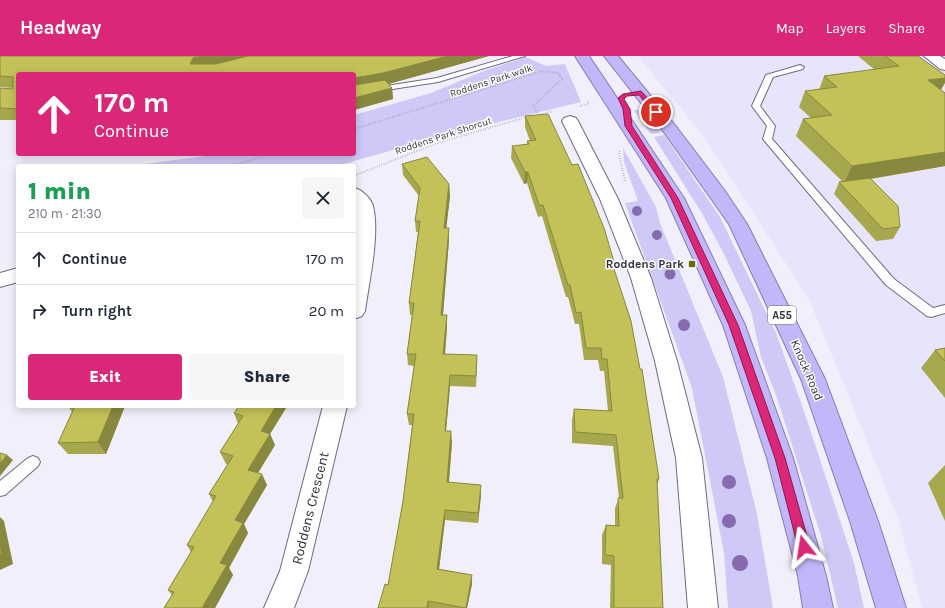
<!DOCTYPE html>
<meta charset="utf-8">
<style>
body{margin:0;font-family:Karla,sans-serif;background:#f6f6f7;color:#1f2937;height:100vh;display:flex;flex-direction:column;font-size:15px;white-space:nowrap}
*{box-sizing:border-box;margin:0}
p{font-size:13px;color:#747a83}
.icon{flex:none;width:22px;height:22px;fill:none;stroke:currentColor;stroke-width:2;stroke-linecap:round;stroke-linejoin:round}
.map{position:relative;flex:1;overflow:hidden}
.side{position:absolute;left:16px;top:108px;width:340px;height:244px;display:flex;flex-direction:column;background:#fff;border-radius:4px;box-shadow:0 2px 10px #0003}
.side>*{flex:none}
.top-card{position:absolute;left:16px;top:16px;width:340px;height:84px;border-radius:4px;box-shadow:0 2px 10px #0003;background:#db2777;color:#fff;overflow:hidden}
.pin{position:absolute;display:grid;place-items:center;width:34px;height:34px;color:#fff;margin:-17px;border:2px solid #fff;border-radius:50%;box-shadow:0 1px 4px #0007}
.me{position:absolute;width:44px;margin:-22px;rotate:345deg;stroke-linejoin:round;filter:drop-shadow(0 0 3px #0008)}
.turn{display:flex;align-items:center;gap:14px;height:84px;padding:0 12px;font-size:18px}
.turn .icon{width:52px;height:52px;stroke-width:2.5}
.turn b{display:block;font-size:28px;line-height:34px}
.round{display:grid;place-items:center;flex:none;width:42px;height:42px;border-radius:4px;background:#f6f6f7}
.head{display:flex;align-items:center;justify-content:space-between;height:68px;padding:0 12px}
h1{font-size:24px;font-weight:800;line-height:30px;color:#1e9e55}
.cta{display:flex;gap:8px;margin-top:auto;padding:8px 12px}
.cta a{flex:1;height:46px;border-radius:4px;background:#db2777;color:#fff;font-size:16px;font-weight:800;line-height:46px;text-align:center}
.cta a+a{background:#f6f6f7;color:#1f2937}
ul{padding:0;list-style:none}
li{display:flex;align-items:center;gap:12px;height:52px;padding:0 12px;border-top:1px solid #e0e1e3}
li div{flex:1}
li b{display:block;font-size:15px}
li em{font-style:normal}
header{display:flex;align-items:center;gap:24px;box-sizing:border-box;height:56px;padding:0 20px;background:#db2777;color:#fff}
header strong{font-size:19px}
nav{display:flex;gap:22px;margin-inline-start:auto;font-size:14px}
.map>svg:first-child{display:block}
.built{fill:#e7e5fc}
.green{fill:#cec9f6}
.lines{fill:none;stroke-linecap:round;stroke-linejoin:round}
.service-casing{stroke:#6e6a86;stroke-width:2}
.minor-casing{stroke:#6e6a86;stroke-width:2}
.trunk-casing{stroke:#867cb6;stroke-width:2}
.path{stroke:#93919e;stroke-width:2;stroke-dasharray:0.5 2;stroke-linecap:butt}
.service{fill:#fff;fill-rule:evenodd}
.minor{fill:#fff;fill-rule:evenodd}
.trunk{fill:#c2b7f8;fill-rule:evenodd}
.tree{fill:#866cae}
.wall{fill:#a7a74d}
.shaded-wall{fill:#88883e}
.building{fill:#c2c259;stroke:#88883e}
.route{fill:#db2777;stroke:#8e194d}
.poi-dot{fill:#6c6c0b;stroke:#fdfefd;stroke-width:1.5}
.labels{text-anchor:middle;stroke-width:3;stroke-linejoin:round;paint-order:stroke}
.far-street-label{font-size:10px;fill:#33313e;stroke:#fdfefd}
.shield{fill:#fdfefd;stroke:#706e77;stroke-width:1}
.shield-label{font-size:11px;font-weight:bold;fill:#33313e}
.poi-label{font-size:12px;font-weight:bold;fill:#33313e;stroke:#fdfefd;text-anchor:end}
.street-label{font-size:12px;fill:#33313e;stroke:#fdfefd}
.near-street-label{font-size:14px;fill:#33313e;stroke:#fdfefd}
</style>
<header>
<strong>Headway</strong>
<nav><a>Map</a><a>Layers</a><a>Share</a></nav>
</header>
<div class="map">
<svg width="945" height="552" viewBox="0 0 945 552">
<rect width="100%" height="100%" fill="#f0effb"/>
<path class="built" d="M638,0H945V552H922L898,462L809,243L704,81Z"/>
<path class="green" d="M526,1L546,10L565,8L581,46L454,77L336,110H131L220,98H354V59L431,37L484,15Z
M645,53L661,76L651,78L634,54Z
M664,79L720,161L776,277L805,358L854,507L864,552H838L821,480L777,342L761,301L751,255L725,200L703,159L654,81Z
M623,92L656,151L660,167L723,321L757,458L773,552H728L724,497L692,332L625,147L638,145L624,106Z"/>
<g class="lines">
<defs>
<path id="service" d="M513,0H525L438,26L354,39V35L437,22Z
M800,9L804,11L803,13L773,21L760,50L775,70L772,83L894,223L933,252L945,249V257L931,261L927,260L886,229L763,83L767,70L752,50L766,19Z
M33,400L38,402L40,406L38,410L5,439L0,440V425L28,402Z"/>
<path id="minor" d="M924,0H940L945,3V14L940,13Z
M570,60L576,62L578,65L618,143L651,222L677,305L702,402L718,552H688L676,402L655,305L631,222L600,143L562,65L564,62Z
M354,132C361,133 371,142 373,150C380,178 369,226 365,255L362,260L354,263Z
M18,212V226L0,231V217Z
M323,350H347L308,515L294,552H264L280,515Z"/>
<path id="trunk" d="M575,0H589L684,142L745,269L793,402L826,520L833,552H803L798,520L767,402L723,269L666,142Z
M604,0H618L678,73L725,135L747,168L825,323L878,465L906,552H876L850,465L801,323L729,168L666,79Z"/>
</defs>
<use href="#service" class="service-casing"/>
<use href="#minor" class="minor-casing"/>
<use href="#trunk" class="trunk-casing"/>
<path class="path" d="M580,50L588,48V45
M354,73L542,15L558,17L562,23L533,50L539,59L553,55
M620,95L619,98L625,125
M231,110L271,98
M356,119L440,86L527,61"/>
<use href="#service" class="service"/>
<use href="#minor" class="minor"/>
<use href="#trunk" class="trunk"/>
</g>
<g class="tree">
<circle cx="637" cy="155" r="5"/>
<circle cx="657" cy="179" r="5"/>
<circle cx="670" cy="218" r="5.5"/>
<circle cx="684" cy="269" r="6"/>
<circle cx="729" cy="426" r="7"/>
<circle cx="729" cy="465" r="7"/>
<circle cx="740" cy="507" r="8"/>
</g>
<path class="wall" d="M0,0H489L388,28L392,32L393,43L354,54V18H18V64H0V32L13,33V32L0,31Z
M858,0H918L941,34L945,37V110L871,123L900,171L893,183L876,185L834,138L839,126L842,125L796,80L803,63L811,62L799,51L805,35L819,34L824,20L875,14Z
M525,60L615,209L614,214L659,423L657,430L663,552H610L611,509L602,508V479L606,469L615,470V452L619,442L613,390L572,387V364L574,353L608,355L604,315H600L598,304H584L579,268H575L568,241H566L542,160L538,161L527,127L524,128L511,102L512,90L527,89V85H530L525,71Z
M402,108L449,128L450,140L446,172L449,184L443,259H447V271L445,298L477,311L476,331L450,330L446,375L452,386L449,426L481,439L478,467L445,464L439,513L472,519V528L467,552H378L388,529L403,445L412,369H409L407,358L414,310L408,309L407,298L412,259H410L409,247L418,176H416L415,165L419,140L403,119Z
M945,292V342L921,312L935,294Z
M68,350H125L106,398H68L58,387L72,356Z
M286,352L270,378L275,389L258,417L267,429L244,468L248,477L229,512L233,519L215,552H164L172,539L168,534L191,496L187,489L213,446L209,438L228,408H226L220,396L238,368L234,357Z
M945,409V465L928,427Z"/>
<path class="shaded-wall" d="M202,0H248L195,18L190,8L193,2Z
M448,0H489L385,29L354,33V22Z
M945,22V27L939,37L928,24Z
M392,32L393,43L354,54V42Z
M945,96V110L844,127L852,110Z
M525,116H528L527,127L524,128Z
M449,128L450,140L445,184L444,172Z
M449,172V184L442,271L441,259Z
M447,259V271L444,310L443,298Z
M450,319V330L445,386V375Z
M113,350H125L106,398L98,386Z
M276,350H285L286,352L270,378L275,389L253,425L248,414L261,375Z
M451,375L452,386L448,436L447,426Z
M7,399L13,404L0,420V407Z
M262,418L267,429L244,468L248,477L229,512L233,519L215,552H202L220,507L235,464Z
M481,429V439L478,467V457Z
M445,454V464L438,522L437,513Z
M0,461L4,465L13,508L0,514Z
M472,519V528L467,552H466Z
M428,545L429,552H427Z"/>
<path class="building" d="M0,0H202L193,2L190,8H216L248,0H448L383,17L354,22V18H273L272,17L266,18H18V53L0,52V32L13,33V21L0,20Z
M885,0H918L945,19V22L928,24L945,37V96L852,110L803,63L832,59L805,35L837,31L824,20L899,10Z
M385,24L392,32L354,42V29Z
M548,58L572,109L578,108L604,172L615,209L613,210L631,265L640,313H642L659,423H657L663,552H614V500L605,499L606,469L619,470L618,442H623L616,379L575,376L574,353L612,355L607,303H602L601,292H586L581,256L576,257L570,229H568L543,149H539L528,116H525L512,90L529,88L527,85L536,84L525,60Z
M427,101L449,128L444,172H449L441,259H447L443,298L477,299L476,320L450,319L445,375H451L447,426L481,429L478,457L445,454L437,513L472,519L466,552L428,545L427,552H378L385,528L388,529L403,445L414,358H407L416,298H407L414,247H409L420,165H415L420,132L402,108Z
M870,122L898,150L900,171L883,173L839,126Z
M945,292V305L935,294Z
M75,350H113L98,386L58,387Z
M239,350H276L261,375L270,378L248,414L262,418L235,464L243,467L220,507L227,509L202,552H164L174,536L168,534L194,491L187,489L216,440L209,438L233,400L220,396L243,360L234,357Z
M0,397L7,399L0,407Z
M0,489L2,498H0Z"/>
<path class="route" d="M641,35L660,56L654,57L639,39L627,40L624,43L630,53L632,70L678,142L738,269L785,402L810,491L808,495L804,496L800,495L798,491L775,402L729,269L671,142L625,70L623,53L618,42L623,38Z"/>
<rect class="poi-dot" x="688" y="204" width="8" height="8" rx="2"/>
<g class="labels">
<g class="far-street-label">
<text transform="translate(491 24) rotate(-18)" y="4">Roddens Park walk</text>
<text transform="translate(443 79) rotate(-18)" y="4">Roddens Park Shorcut</text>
</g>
<rect class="shield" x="768" y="250" width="28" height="18" rx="3"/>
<g class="shield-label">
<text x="782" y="263">A55</text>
</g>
<g class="poi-label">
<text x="684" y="212">Roddens Park</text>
</g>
<g class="street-label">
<text transform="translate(807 314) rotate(67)" y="4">Knock Road</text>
</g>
<g class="near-street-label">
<text transform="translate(310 452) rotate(-76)" y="5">Roddens Crescent</text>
</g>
</g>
</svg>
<div class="pin" style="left:656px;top:56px;background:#d93025"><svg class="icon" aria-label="arrive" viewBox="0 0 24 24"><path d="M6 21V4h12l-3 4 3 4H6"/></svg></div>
<svg class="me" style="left:804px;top:491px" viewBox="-20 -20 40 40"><path d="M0-17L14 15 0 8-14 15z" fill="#db2777" stroke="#fff" stroke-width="4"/></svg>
<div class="top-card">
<div class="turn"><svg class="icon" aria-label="ahead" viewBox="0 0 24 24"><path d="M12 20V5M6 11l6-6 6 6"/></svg><div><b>170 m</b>Continue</div></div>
</div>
<section class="side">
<div class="head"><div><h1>1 min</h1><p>210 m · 21:30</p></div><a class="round"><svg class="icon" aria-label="close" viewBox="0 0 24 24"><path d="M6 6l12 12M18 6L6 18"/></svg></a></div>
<ul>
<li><svg class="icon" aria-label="ahead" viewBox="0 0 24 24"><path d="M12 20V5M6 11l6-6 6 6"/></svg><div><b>Continue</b></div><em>170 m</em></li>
<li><svg class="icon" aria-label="right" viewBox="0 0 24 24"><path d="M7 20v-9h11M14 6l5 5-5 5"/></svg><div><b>Turn right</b></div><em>20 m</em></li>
</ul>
<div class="cta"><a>Exit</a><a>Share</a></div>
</section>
</div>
